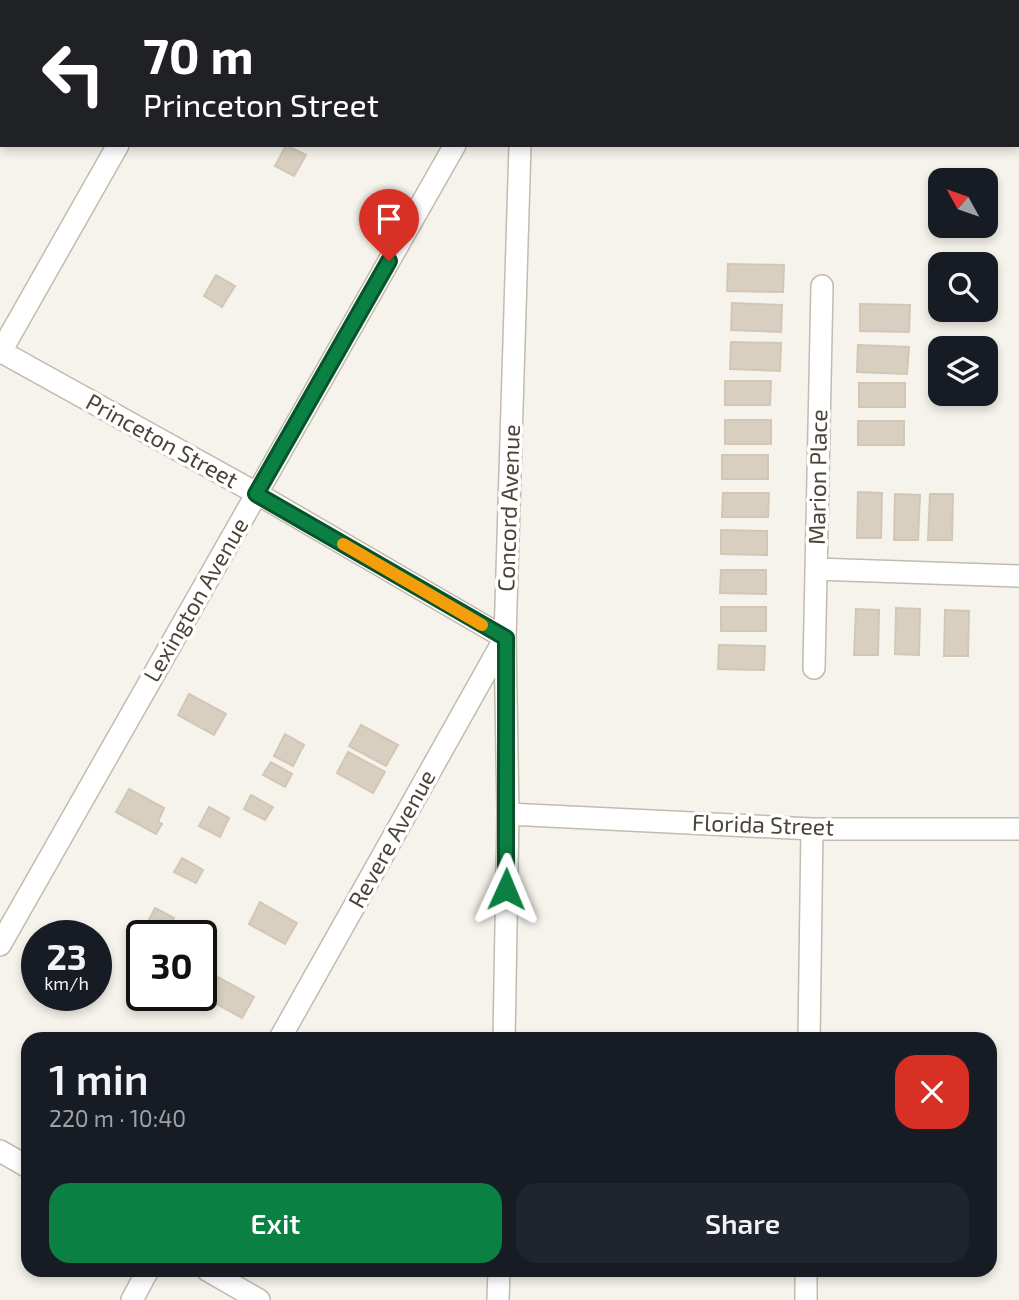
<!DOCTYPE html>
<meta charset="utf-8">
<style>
body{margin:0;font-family:"Exo 2",sans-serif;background:#20242c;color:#f1f3f6;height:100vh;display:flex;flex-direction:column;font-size:26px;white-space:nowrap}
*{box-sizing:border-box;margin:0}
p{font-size:23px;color:#9ea1a6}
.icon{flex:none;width:38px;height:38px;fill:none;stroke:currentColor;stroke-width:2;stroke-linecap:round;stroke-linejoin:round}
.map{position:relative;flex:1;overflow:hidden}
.panel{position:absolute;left:21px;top:1032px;width:976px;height:245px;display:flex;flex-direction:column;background:#171b24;border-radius:21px;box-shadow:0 4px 10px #0003}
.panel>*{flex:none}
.hud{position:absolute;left:0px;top:0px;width:1020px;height:147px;box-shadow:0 4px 10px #0003;background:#202124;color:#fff;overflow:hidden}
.needle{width:46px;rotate:310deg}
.tools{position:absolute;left:928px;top:168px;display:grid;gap:14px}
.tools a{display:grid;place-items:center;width:70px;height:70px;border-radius:14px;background:#171b24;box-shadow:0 4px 10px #0003;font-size:35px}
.speed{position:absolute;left:21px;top:920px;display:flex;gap:14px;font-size:35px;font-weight:700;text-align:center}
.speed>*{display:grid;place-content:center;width:91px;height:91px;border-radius:50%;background:#171b24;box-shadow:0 4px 10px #0003;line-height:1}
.speed small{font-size:18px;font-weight:400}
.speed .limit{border:4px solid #111;border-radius:10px;background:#fff;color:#111}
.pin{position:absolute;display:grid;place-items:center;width:60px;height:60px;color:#fff;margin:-72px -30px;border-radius:50% 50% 50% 0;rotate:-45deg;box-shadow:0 0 7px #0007}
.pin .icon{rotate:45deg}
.me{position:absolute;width:77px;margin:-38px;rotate:1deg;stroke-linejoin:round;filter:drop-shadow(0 0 5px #0008)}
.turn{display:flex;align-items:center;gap:24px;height:147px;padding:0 28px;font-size:32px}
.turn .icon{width:91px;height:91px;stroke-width:2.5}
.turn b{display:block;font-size:49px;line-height:60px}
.round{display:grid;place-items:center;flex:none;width:74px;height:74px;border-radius:21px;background:#20242c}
.summary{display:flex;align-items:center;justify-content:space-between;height:119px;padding:0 28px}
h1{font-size:42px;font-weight:600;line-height:52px}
.cta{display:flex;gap:14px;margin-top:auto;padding:14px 28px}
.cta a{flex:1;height:80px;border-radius:21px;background:#0b8043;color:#fff;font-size:28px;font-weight:600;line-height:80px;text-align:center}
.cta a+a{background:#20242c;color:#f1f3f6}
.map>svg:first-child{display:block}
.building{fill:#d8cfc1;stroke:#d3c7b4;stroke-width:2}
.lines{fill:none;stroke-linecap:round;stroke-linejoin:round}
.street-casing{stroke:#c2bbae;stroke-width:24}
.street{stroke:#fff;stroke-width:21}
.route-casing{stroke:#07532c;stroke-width:18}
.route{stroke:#0b8043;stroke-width:12}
.slow{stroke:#f59e0b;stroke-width:12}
.labels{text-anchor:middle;stroke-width:7;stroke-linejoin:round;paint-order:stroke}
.street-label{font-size:23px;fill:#4b4439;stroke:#fff}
</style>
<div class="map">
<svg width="1019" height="1300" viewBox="0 0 1019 1300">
<rect width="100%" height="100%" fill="#f6f3ec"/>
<path class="building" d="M286,145L306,155L294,176L275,166Z
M728,264L784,265L783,292L727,291Z
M216,275L235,286L222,307L204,296Z
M732,303L782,305L781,332L731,330Z
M860,304L910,305L909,332L860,331Z
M731,342L781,343L780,371L730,369Z
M858,345L909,347L907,374L857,372Z
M725,381H771L770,405H725Z
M859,383H905V407H859Z
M725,420H771V444H725Z
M858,421H904V445H858Z
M722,455H768V479H722Z
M858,492L882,493L881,538H857Z
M723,493H769L768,517H722Z
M895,494L920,495L918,540H894Z
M930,494H953L952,540H928Z
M721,530L767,531V555L721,554Z
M721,570H766V594L720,593Z
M721,607H766V631H721Z
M896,608L920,609L919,655L895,654Z
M856,609L879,610L878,655H854Z
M945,610L969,611L968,656H944Z
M719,645L765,646L764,670L718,669Z
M189,694L226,714L214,735L178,715Z
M361,725L398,745L386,766L349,746Z
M285,734L304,745L293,766L274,756Z
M348,752L385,772L373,793L337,773Z
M271,762L292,774L285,787L263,775Z
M129,789L164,808L158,822L162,824L156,834L116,812Z
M251,795L273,807L265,820L244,809Z
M209,807L229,818L220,837L199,826Z
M182,858L203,870L196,883L174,872Z
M260,902L297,923L285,944L249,924Z
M155,908L174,918L165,936H157L144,929Z
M179,922L199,932L196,936H172Z
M218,977L254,997L242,1018L206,998Z"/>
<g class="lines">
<defs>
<path id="street" d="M806,0L809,2
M200,2L201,0
M537,2L538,0
M1018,120H1019
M0,351L256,493L505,638L279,1040
M0,353L118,145
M816,569L1019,576
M814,668L822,286
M508,814L812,829H1019
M0,945L455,145
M504,1040L508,814L505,638L520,145
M809,1040L812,829
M0,1151L28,1167
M207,1270L259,1300
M132,1300L148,1270
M498,1300L499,1270
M806,1300V1270"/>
</defs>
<use href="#street" class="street-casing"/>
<use href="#street" class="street"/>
</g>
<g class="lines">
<defs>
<path id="route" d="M389,261L256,494L506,638V889"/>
</defs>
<use href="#route" class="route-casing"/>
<use href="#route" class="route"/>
<path class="slow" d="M343,544L482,625"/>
</g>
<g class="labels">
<g class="street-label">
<text transform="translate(162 441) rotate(29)" y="8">Princeton Street</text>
<text transform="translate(818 477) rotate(-89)" y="8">Marion Place</text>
<text transform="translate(509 508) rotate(-88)" y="8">Concord Avenue</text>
<text transform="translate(196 600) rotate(-60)" y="8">Lexington Avenue</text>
<text transform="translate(763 825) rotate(2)" y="8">Florida Street</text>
<text transform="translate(392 839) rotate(-61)" y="8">Revere Avenue</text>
</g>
</g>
</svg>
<div class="tools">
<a><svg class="needle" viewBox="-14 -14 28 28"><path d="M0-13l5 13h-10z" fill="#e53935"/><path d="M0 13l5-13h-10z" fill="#9ea1a6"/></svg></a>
<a><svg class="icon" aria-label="search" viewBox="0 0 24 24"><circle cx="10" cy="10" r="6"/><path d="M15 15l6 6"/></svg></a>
<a><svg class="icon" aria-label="layers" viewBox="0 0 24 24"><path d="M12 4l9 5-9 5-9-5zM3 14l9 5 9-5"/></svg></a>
</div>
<div class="speed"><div>23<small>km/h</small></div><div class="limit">30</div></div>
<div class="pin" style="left:389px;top:261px;background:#d93025"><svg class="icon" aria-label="arrive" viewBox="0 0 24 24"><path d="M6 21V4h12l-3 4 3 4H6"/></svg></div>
<svg class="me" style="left:506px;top:889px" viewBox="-20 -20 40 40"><path d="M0-17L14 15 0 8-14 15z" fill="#0b8043" stroke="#fff" stroke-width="4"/></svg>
<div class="hud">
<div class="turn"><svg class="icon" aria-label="left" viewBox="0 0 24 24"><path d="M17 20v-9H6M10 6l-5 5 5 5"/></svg><div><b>70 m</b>Princeton Street</div></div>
</div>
<section class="panel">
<div class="summary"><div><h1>1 min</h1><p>220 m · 10:40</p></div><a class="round" style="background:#d93025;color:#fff"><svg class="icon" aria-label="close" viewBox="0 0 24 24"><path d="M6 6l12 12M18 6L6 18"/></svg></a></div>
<div class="cta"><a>Exit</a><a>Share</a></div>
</section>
</div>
